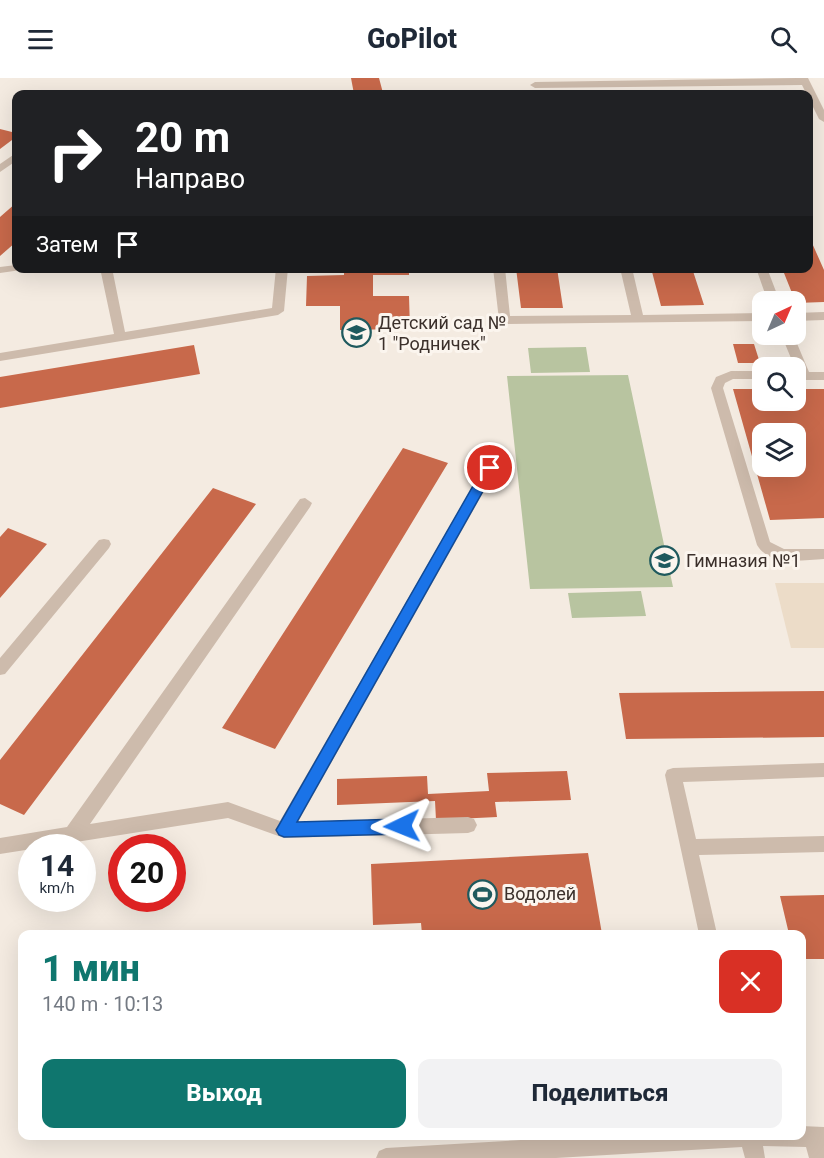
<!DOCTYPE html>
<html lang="ru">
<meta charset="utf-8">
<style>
body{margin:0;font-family:Roboto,sans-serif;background:#f2f2f3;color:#1f2937;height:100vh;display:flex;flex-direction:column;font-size:22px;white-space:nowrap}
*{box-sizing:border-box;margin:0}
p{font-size:20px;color:#747a83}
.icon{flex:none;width:33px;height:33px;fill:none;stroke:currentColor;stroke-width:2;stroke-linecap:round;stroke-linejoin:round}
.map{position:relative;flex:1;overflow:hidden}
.sheet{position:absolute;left:18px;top:852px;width:788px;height:210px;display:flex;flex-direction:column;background:#fff;border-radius:12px;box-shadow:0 6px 24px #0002}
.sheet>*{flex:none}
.banner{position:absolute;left:12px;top:12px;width:801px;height:183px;border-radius:12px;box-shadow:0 6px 24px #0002;background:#202124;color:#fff;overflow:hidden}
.needle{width:39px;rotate:44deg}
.fabs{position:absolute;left:752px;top:213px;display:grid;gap:12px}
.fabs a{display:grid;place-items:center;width:54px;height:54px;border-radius:12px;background:#fff;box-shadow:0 6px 24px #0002;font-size:30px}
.speed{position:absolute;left:18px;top:756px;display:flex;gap:12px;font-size:30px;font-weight:700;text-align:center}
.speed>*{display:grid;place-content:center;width:78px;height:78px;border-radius:50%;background:#fff;box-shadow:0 6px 24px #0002;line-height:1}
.speed small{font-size:15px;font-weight:400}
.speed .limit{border:9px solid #d22;background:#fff;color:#111}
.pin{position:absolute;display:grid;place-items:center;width:51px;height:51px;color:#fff;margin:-26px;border:3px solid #fff;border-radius:50%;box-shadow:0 2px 6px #0007}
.me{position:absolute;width:66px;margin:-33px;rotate:268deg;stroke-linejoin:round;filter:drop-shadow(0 0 4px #0008)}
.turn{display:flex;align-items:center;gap:21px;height:126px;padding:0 24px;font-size:27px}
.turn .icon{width:78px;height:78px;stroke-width:2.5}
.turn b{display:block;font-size:42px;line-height:51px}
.then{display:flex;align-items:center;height:57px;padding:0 24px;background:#0003;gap:12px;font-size:22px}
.round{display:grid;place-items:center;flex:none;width:63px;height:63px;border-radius:12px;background:#f2f2f3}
.overview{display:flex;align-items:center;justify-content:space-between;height:102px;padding:0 24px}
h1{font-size:36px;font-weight:800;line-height:45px;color:#0f766e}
.button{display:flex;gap:12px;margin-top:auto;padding:12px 24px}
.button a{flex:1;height:69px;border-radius:12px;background:#0f766e;color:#fff;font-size:24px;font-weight:800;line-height:69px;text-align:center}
.button a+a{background:#f2f2f3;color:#1f2937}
header{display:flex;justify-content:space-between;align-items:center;height:78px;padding:0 24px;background:#fff;font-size:27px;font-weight:800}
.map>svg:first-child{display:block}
.green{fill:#b8c4a0}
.plaza{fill:#ecdcc8}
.building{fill:#c8694b;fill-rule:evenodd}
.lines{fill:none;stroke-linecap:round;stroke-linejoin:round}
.lane{fill:#cdbbac;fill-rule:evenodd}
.route{fill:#1a73e8;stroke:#114b97;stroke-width:1.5}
.labels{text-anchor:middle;stroke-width:6;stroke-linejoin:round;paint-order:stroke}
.poi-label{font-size:18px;fill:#3b302b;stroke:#fbf5ee;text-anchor:start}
</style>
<header><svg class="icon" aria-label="menu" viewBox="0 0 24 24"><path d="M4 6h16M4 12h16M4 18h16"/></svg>GoPilot<svg class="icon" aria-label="search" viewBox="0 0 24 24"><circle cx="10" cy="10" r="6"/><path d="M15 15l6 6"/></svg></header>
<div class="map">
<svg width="824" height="1080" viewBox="0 0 824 1080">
<rect width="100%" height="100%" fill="#f4ebe1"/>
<path class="green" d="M586,269L590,294L531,295L528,270Z
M628,297L673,509L530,511L507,298Z
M641,513L646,538L572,540L568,515Z"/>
<path class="plaza" d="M775,505H824V570H791Z"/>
<path class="building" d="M351,0H379L383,15L354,16Z
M0,51L16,55V59L0,71Z
M16,125V164L0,178V139Z
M808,156L824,192V224L796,225L782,190H808Z
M344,190H409V197H373V218H409L410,251L340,252V228H306L307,198L344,197Z
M516,190H557L563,230H521Z
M651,190H692L704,227L661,228Z
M733,266H754L760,285H738Z
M194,267L200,296L0,330V299Z
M733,311H762V322H795V311H824V440L770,442ZM762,356H795V388H762Z
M403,370L448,385L275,671L222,650Z
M213,410L256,426L24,737L0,726V682Z
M8,450L47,466L0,520V459Z
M824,613V659L626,661L619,615Z
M567,693L571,722L495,724L497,739L436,742L435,723L337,727V701L427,698L428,716L489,713L487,695Z
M588,775L602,856H422L421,845L373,847L371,786Z
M824,817V881H801V856H789L780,818Z"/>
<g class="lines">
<path class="lane" d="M798,0H808L824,32V44L819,41L802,7L535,10L530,7L535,4Z
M16,75V83L0,94V86Z
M16,187V190H22L21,192L0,195V189Z
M100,190H112L125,254L272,230L276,190H288L284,233L278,237L0,283V275L114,256Z
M493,190H505L510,238L631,237L620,190H632L643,237L762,235V243L505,246L499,242Z
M756,190H767L780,224H768Z
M824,234V242L795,243V235Z
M781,256H793L809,294H824V302H795V290Z
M731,293H762V301H733L725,305L723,310L770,464L784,471H824V481C803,482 770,489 757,467L711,310L716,299Z
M490,385L497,390L298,744L468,739L474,741L477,747L474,753L468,755L284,760L228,740L0,776V760L67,749L300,421L305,420L312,425L310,429L90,746L228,724L280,743L485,387Z
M104,461L109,462L111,466L109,470L5,596L0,597V580L99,462Z
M824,685V699L683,704L696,761L824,758V774L699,777L717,856H699L665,697L667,692L673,690Z
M801,1048L824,1049V1080H809L806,1069L763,1068L765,1080H745L742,1069L556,1080H376L379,1073L386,1070L589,1058H801Z"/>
</g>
<path class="route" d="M490,386L496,390L297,744L402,741L408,743L410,748L408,754L402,756L284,759L279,757L276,752L279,747L485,387Z"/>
<defs>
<symbol id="school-ring" viewBox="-11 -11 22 22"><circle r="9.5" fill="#fbf5ee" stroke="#1f5a5e" stroke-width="1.5"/><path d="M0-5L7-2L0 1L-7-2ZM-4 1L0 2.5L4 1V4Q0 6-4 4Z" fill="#1f5a5e"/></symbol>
<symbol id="stadium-ring" viewBox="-11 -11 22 22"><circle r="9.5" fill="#fbf5ee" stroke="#1f5a5e" stroke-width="1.5"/><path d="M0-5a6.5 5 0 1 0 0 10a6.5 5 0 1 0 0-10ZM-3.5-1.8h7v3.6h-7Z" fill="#1f5a5e"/></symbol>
</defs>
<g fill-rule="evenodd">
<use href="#school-ring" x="340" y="238" width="33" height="33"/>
<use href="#school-ring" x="648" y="466" width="33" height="33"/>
<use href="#stadium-ring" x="466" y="800" width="33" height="33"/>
</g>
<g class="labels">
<g class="poi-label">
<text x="378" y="251">Детский сад №<tspan x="378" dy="21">1 "Родничек"</tspan></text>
<text x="686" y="489">Гимназия №1</text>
<text x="504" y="822">Водолей</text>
</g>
</g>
</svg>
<div class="fabs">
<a><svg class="needle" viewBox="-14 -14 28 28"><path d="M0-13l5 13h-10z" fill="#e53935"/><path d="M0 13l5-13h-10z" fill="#747a83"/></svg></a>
<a><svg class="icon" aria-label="search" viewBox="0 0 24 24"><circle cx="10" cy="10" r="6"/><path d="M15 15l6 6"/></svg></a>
<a><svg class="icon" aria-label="layers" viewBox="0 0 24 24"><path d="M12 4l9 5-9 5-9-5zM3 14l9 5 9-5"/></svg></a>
</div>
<div class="speed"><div>14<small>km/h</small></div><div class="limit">20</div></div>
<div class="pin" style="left:490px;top:390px;background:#d93025"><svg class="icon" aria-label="arrive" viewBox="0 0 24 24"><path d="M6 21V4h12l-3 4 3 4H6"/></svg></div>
<svg class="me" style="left:402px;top:748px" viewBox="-20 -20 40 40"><path d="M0-17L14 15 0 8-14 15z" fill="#1a73e8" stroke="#fff" stroke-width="4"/></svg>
<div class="banner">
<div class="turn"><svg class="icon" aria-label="right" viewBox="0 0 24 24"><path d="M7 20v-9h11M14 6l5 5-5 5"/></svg><div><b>20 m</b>Направо</div></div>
<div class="then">Затем<svg class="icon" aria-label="arrive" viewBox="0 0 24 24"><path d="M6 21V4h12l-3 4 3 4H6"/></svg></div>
</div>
<section class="sheet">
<div class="overview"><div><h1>1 мин</h1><p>140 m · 10:13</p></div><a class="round" style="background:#d93025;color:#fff"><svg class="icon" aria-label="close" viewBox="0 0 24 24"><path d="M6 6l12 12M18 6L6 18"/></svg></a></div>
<div class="button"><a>Выход</a><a>Поделиться</a></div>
</section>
</div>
